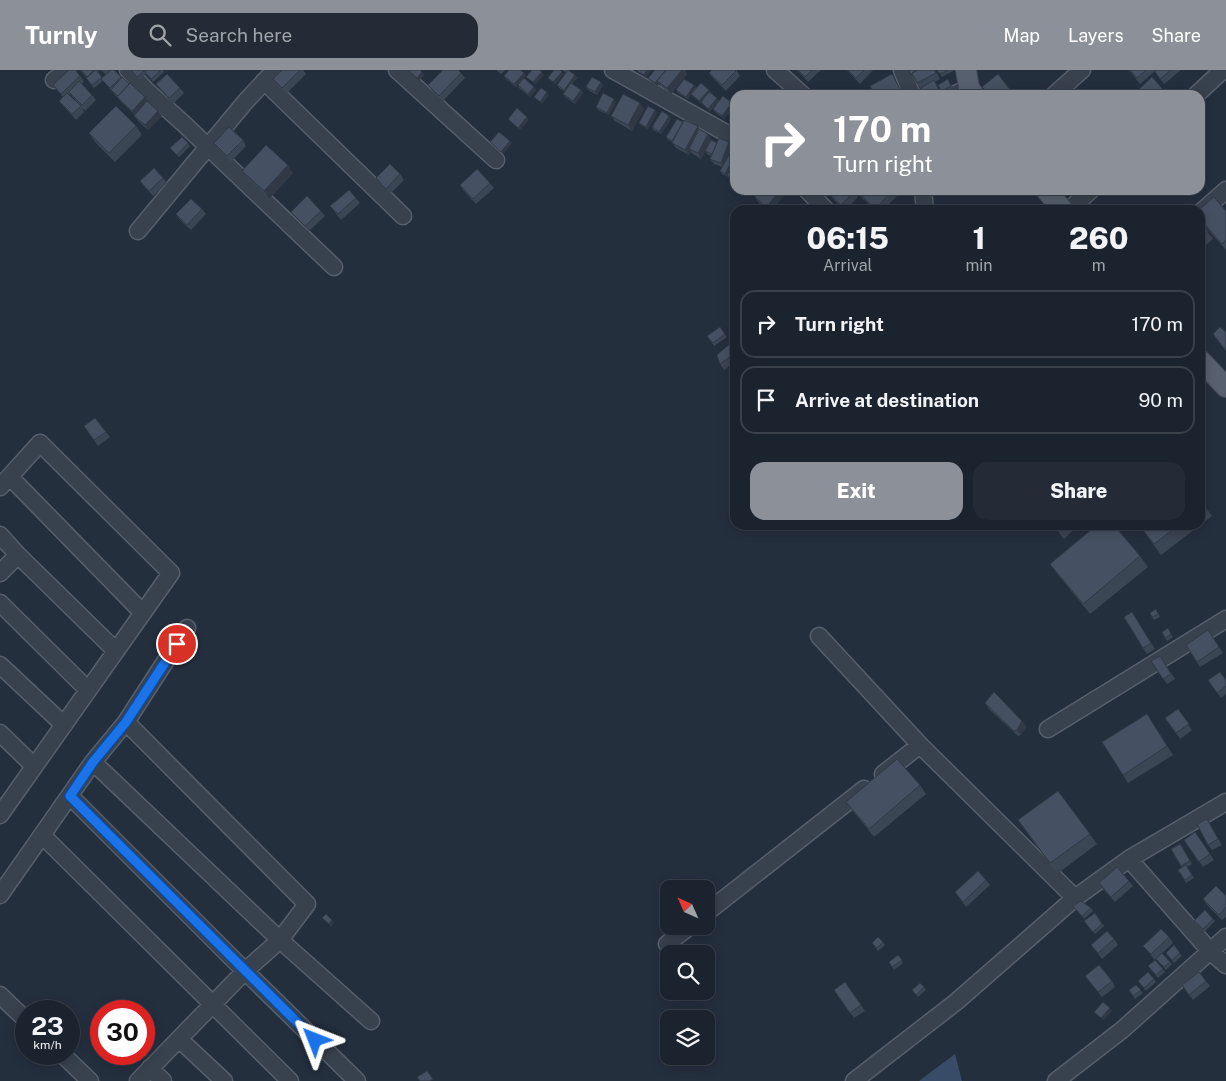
<!DOCTYPE html>
<style>
body{margin:0;font-family:"Public Sans",sans-serif;background:#242b36;color:#f1f3f6;height:100vh;display:flex;flex-direction:column;font-size:19px;white-space:nowrap}
*{box-sizing:border-box;margin:0}
p{font-size:16px;color:#a0a4aa}
.icon{flex:none;width:28px;height:28px;fill:none;stroke:currentColor;stroke-width:2;stroke-linecap:round;stroke-linejoin:round}
.map{position:relative;flex:1;overflow:hidden}
.details{position:absolute;left:730px;top:135px;width:475px;height:325px;display:flex;flex-direction:column;background:#1b232e;border-radius:15px;box-shadow:0 2px 12px #0003,0 0 0 1px #39404a}
.details>*{flex:none}
.banner{position:absolute;left:730px;top:20px;width:475px;height:105px;border-radius:15px;box-shadow:0 2px 12px #0003,0 0 0 1px #39404a;background:#8c9099;color:#fff;overflow:hidden}
.needle{width:32px;rotate:315deg}
.tools{position:absolute;left:660px;top:810px;display:grid;gap:10px}
.tools a{display:grid;place-items:center;width:55px;height:55px;border-radius:10px;background:#1b232e;box-shadow:0 2px 12px #0003,0 0 0 1px #39404a;font-size:25px}
.speed{position:absolute;left:15px;top:930px;display:flex;gap:10px;font-size:25px;font-weight:700;text-align:center}
.speed>*{display:grid;place-content:center;width:65px;height:65px;border-radius:50%;background:#1b232e;box-shadow:0 2px 12px #0003,0 0 0 1px #39404a;line-height:1}
.speed small{font-size:12px;font-weight:400}
.speed .limit{border:8px solid #d22;background:#fff;color:#111}
.pin{position:absolute;display:grid;place-items:center;width:42px;height:42px;color:#fff;margin:-21px;border:2px solid #fff;border-radius:50%;box-shadow:0 1px 5px #0007}
.me{position:absolute;width:55px;margin:-28px;rotate:315deg;stroke-linejoin:round;filter:drop-shadow(0 0 4px #0008)}
.turn{display:flex;align-items:center;gap:18px;height:105px;padding:0 20px;font-size:22px}
.turn .icon{width:65px;height:65px;stroke-width:2.5}
.turn b{display:block;font-size:35px;line-height:42px}
.eta{display:flex;justify-content:space-evenly;align-items:center;height:85px;text-align:center}
.eta b{font-size:30px;font-weight:800;line-height:35px}
.action{display:flex;gap:10px;margin-top:auto;padding:10px 20px}
.action a{flex:1;height:58px;border-radius:15px;background:#8c9099;color:#fff;font-size:20px;font-weight:800;line-height:58px;text-align:center}
.action a+a{background:#242b36;color:#f1f3f6}
ul{padding:0;list-style:none}
li{display:flex;align-items:center;gap:15px;height:68px;margin:0 10px 8px;padding:0 10px;border:2px solid #39404a;border-radius:15px}
li div{flex:1}
li b{display:block;font-size:19px}
li em{font-style:normal}
header{display:flex;align-items:center;gap:30px;box-sizing:border-box;height:70px;padding:0 25px;background:#8c9099;color:#fff}
header strong{font-size:24px}
nav{display:flex;gap:28px;margin-inline-start:auto;font-size:18px}
.search{width:350px;height:45px;background:#242b36;display:flex;align-items:center;gap:12px;box-sizing:border-box;padding:0 18px;border-radius:15px;color:#a0a4aa;font-size:19px}
.map>svg:first-child{display:block}
.water{fill:#394c67}
.lines{fill:none;stroke-linecap:round;stroke-linejoin:round}
.minor-casing{stroke:#565f6c;stroke-width:19}
.major-casing{stroke:#414a57;stroke-width:22}
.minor{stroke:#38414e;stroke-width:16}
.major{stroke:#56606e;stroke-width:20}
.wall{fill:#3b4654}
.shaded-wall{fill:#303945}
.building{fill:#455162;stroke:#303945}
.route-casing{stroke:#114b97;stroke-width:12}
.route{stroke:#1a73e8;stroke-width:9}
</style>
<header>
<strong>Turnly</strong>
<div class="search"><svg class="icon" aria-label="search" viewBox="0 0 24 24"><circle cx="10" cy="10" r="6"/><path d="M15 15l6 6"/></svg>Search here</div>
<nav><a>Map</a><a>Layers</a><a>Share</a></nav>
</header>
<div class="map">
<svg width="1226" height="1011" viewBox="0 0 1226 1011">
<rect width="100%" height="100%" fill="#242f3e"/>
<path class="water" d="M955,984L962,1011H919Z"/>
<g class="lines">
<defs>
<path id="minor" d="M128,0L146,20L183,53L334,197
M397,0L496,90
M613,0L735,68
M775,0L803,25
M902,0L912,25
M54,10L67,0
M264,11L403,146
M953,25L969,18
M1054,25L1082,0
M1196,25L1223,0
M807,120L826,140
M923,120L925,140
M1069,140L1091,120
M1200,143L1226,120
M138,161L246,31L275,0
M10,407L143,543
M0,417L40,373L171,503L0,745
M0,465L18,485L0,503
M18,485L116,581
M0,533L88,620
M819,566L920,675L1075,828
M0,595L64,655
M126,652L307,834L280,870L371,951
M1048,659L1226,549
M0,663L34,696
M883,704L920,675
M70,726L245,901L280,870L93,692
M42,765L290,1011
M1129,789L1210,881L1226,895
M0,825L93,692L126,652L187,558
M706,843L864,719
M667,874L690,856
M0,925L26,950
M179,969L224,1011
M62,984L90,1011
M150,998L163,1011
M138,1011L245,901L357,1011
M854,1011L956,932L1075,828L1129,789L1226,732
M1056,1011L1122,960L1226,867"/>
<path id="major" d="M966,0L969,18L974,25
M1046,120L1063,140
M1200,290L1226,317"/>
</defs>
<use href="#minor" class="minor-casing"/>
<use href="#major" class="major-casing"/>
<use href="#minor" class="minor"/>
<use href="#major" class="major"/>
</g>
<path class="wall" d="M80,0H99L98,1L103,8L106,5L101,0H114L122,8L149,32V33L162,46L148,60L138,51L134,46L135,45L121,32L103,11L94,18Z
M131,0H163L164,2L153,12L146,4L139,10Z
M282,0H303L306,4L286,24L277,15L273,9Z
M496,0H505L501,4Z
M562,0H569L568,1L577,8L572,14L581,20L583,23L575,34L565,27L563,24L565,22L559,18L557,15L566,3Z
M736,0L740,6L726,21L713,8L709,3Z
M797,0H821L808,12Z
M847,0H873L860,14Z
M935,0L940,9L935,12L942,24L941,25H924L914,7L913,8L911,5Z
M937,0H955L942,7Z
M1129,0H1181L1164,14L1155,1L1140,14Z
M461,3L465,8L443,31L432,21L428,15Z
M687,4L671,24L661,16L659,13L657,16L650,11L648,8Z
M80,6L84,11L82,14L92,25L96,30L85,41L70,24L69,25L81,36L84,42L76,50L63,36L59,31L63,27L53,15Z
M504,6H526L524,8L536,20L530,27L519,18L518,15L516,17L506,9Z
M948,9L953,19L943,24L938,15Z
M601,12L603,15L597,25L588,20L586,17Z
M156,14L180,18L184,23L173,34L160,20Z
M694,15L696,18L709,20L719,31L710,41L691,24L688,29L678,23L676,20Z
M616,32L609,45L598,40L596,37Z
M640,33L644,39L632,61L615,51L611,46Z
M734,35L729,42L735,36V52L728,44L724,49L715,42L713,39Z
M655,40L657,43L648,59L641,55L639,53Z
M669,46L671,49L661,64L653,60L652,57Z
M683,52L700,60L711,69V70L717,73L729,72L733,78L732,82L735,92V108L733,110L729,108L727,106L722,104L720,101L722,97L714,94L710,89L711,86L707,84L705,81L701,89L693,84L691,82L689,85L676,78L672,72L668,70L666,67Z
M136,56L142,65L115,92L95,72L89,63Z
M243,70L246,76L231,92L218,78L214,73Z
M188,73L190,76L179,87L170,78Z
M242,101L293,103L269,129L248,109Z
M400,104L404,110L390,124L380,114L376,108Z
M163,108L167,113L153,126L144,116L140,111Z
M490,113L494,118L476,134L463,120L460,115Z
M747,120H786L787,122L772,140H767L758,132L754,126H755Z
M893,120L897,126L885,138L894,140H875L862,128L858,122Z
M854,122L858,127L845,140H844L832,128L828,123Z
M356,128L360,133L341,150L330,136Z
M202,139L206,144L191,160L180,150L176,144Z
M1200,140L1226,141V180L1200,151Z
M321,141L325,146L309,161L295,147L291,142Z
M1200,152L1213,169L1200,180Z
M720,257L727,267L714,276L707,266Z
M735,269V292L724,300L720,294Z
M84,356L106,362L110,367L98,376Z
M1200,430L1212,446L1161,485L1139,455H1200Z
M1053,455H1079L1064,469Z
M1140,486L1148,497L1090,544L1058,505L1050,494Z
M1132,542L1155,579L1147,584L1143,578Z
M1158,542L1160,547L1154,550L1152,547Z
M1168,558L1173,567L1167,571L1162,562Z
M1208,560L1223,583L1200,597L1186,575Z
M1160,586L1175,609L1167,614L1151,591Z
M1208,610H1226V624L1221,628Z
M985,633L1022,651L1026,657L1021,665L1018,666L989,639Z
M1178,639L1192,660L1180,669L1165,648Z
M1147,644L1173,685L1128,713L1123,705Z
M920,715L926,724L874,767L852,740L846,732Z
M1058,721L1097,774L1057,804L1018,750Z
M1207,749L1222,775L1212,780L1208,775Z
M1195,762L1214,790L1203,797L1184,770Z
M1182,776L1192,794L1187,797L1194,808L1186,813L1178,800L1182,797L1171,779Z
M986,810L990,815L966,837L955,822Z
M1129,811L1133,816L1115,832L1103,819L1099,813Z
M1226,826V847L1222,850L1207,835L1203,829Z
M1073,836L1091,838L1093,841L1084,849Z
M1095,843L1104,856L1095,864L1086,854Z
M1213,849L1215,851L1204,862L1194,851Z
M1169,867L1173,873L1155,890L1143,876Z
M1114,869L1118,875L1102,889L1091,875Z
M883,872L885,875L878,881L872,873Z
M1174,875L1182,886L1174,893L1167,885Z
M898,885L903,893L894,900L889,892Z
M1156,889L1170,892L1172,894L1166,900Z
M1148,896L1163,899L1165,902L1158,908Z
M1085,906L1112,911L1115,917L1102,927Z
M1154,909L1156,912L1146,921L1138,911Z
M1206,911L1210,916L1193,930L1182,915Z
M845,912L865,941L854,948L834,920Z
M1136,915L1143,923L1135,929L1129,920Z
M924,917L926,920L918,927L912,920Z"/>
<path class="shaded-wall" d="M647,0H651L646,8L644,5Z
M682,0H685L687,4L671,24L667,18Z
M422,2L424,5L419,11L417,8Z
M542,2L544,5L535,15L533,12Z
M562,2L564,4L555,15L553,12Z
M524,3L526,6L516,17L514,14Z
M575,5L577,8L566,23L564,20Z
M657,11L659,13L657,16L655,13Z
M601,12L603,15L597,25L595,22Z
M694,15L696,18L688,29L686,27Z
M534,17L536,20L530,27L528,24Z
M581,20L583,23L575,34L573,31Z
M709,20L711,23L701,34L699,31Z
M547,22L549,25L542,34L540,32Z
M145,27L149,32L136,46L132,41Z
M717,28L719,31L710,41L708,39Z
M614,29L616,32L609,45L607,43Z
M640,33L644,39L632,61L628,55Z
M732,33L734,35L724,49L722,46Z
M655,40L657,43L648,59L646,57Z
M158,41L162,46L148,60L145,55Z
M669,46L671,49L661,64L659,62Z
M527,47L529,50L520,60L518,58Z
M698,56L701,62L689,79L691,82L689,85L685,80Z
M708,64L711,69L701,89L698,83Z
M510,71L512,73L503,84L501,82Z
M729,72L733,78L724,98L721,93Z
M735,85V92L727,106L725,104Z
M288,95L293,103L269,129L264,121Z
M733,105L735,108L733,110L731,108Z
M756,120H764L758,128L754,122Z
M781,120H786L787,122L772,140H769L766,137Z
M1022,651L1026,657L1021,665L1017,660Z
M1207,749L1210,754L1222,775L1218,769Z
M332,850L334,853L331,857L329,854Z
M1110,938L1112,941L1103,951L1101,948Z"/>
<path class="building" d="M69,0H75L80,6L61,24L53,15Z
M81,0H94L87,7Z
M96,0L102,7L92,15L86,8Z
M111,0H114L121,7L110,18L101,9Z
M131,0H145L137,7Z
M147,0H161L151,9L145,2Z
M282,0H300L282,18L273,9Z
M408,0H420L422,2L417,8Z
M443,0H458L461,3L439,26L428,15Z
M509,0H520L524,3L514,14L504,6Z
M532,0H539L542,2L533,12L526,7Z
M554,0H560L562,2L553,12L548,8Z
M568,0L575,5L564,20L557,15Z
M638,0H647L644,5L637,1Z
M655,0H666L655,13L648,8Z
M666,0H682L667,18L657,11Z
M712,0H736V1L722,15L709,3Z
M798,0H812L805,7Z
M848,0H864L856,8Z
M909,0H918L912,3V4L911,5Z
M918,0H934L936,3L917,13L912,3Z
M937,0H948L940,4Z
M1130,0H1146L1137,8Z
M1154,0H1171L1160,9Z
M167,4L180,18L169,28L156,14Z
M892,4L903,25H875L870,16Z
M998,4L1014,25H989L982,17Z
M122,7L129,14L118,26L111,20Z
M592,7L601,12L595,22L586,17Z
M1152,7L1167,24L1166,25H1133Z
M524,8L534,17L528,24L518,15Z
M684,9L694,15L686,27L676,20Z
M948,9L951,16L941,21L938,15Z
M934,10L940,22L934,25H924L921,18Z
M79,11L92,25L82,35L69,22Z
M130,13L145,27L132,41L117,27Z
M571,13L581,20L573,31L563,24Z
M701,13L709,20L699,31L691,24Z
M541,18L547,22L540,32L534,27Z
M709,22L717,28L708,39L701,32Z
M67,23L81,36L72,44L59,31Z
M603,23L614,29L607,43L596,37Z
M623,24L640,33L628,55L611,46Z
M723,26L732,33L722,46L713,39Z
M147,31L158,41L145,55L134,46Z
M116,36L136,56L109,83L89,63Z
M648,36L655,40L646,57L639,53Z
M735,36V49L734,50L728,44Z
M517,38L527,47L518,58L508,49Z
M662,41L669,46L659,62L652,57Z
M677,49L683,52L672,71L666,67Z
M684,50L698,56L685,80L672,73Z
M229,57L243,70L227,86L214,73Z
M699,59L708,64L698,83L689,79Z
M499,62L510,71L501,82L490,72Z
M182,67L188,73L177,85L170,78Z
M719,68L729,72L721,93L710,89Z
M711,70L717,73L712,84L705,81Z
M266,75L288,95L264,121L242,101Z
M731,81L735,84V85L725,104L720,101Z
M735,92V99L732,103L733,105L731,108L727,105Z
M390,94L400,104L386,119L376,108Z
M154,98L163,108L149,121L140,111Z
M477,99L490,113L473,129L460,115Z
M735,99V106L732,103Z
M349,120L356,128L338,144L330,136Z
M760,120H781L766,137L754,126Z
M831,120H852L854,122L841,135L828,123Z
M861,120H893L875,139L858,122Z
M307,126L321,141L305,156L291,142Z
M1214,127L1226,141V170L1222,174L1200,149V140H1199Z
M191,129L202,139L187,155L176,144Z
M889,135L894,140H883Z
M1200,152L1208,161L1200,167Z
M720,257L725,264L713,273L707,266Z
M1220,257L1226,262V281L1213,264Z
M735,269V283L720,294L717,285Z
M95,348L106,362L94,370L84,356Z
M1200,430L1204,435L1200,439Z
M1053,455H1064L1058,460Z
M1097,455H1114L1140,486L1083,534L1050,494Z
M1139,455H1179L1154,474Z
M1156,539L1158,544L1152,547L1150,543Z
M1132,542L1151,573L1143,578L1124,547Z
M1168,558L1171,564L1165,568L1162,562Z
M1208,560L1219,577L1197,592L1186,575Z
M1160,586L1171,604L1163,609L1151,591Z
M1220,602L1226,610V616L1217,623L1208,610Z
M994,622L1022,651L1017,660L1014,661L985,633Z
M1178,639L1189,654L1176,663L1165,648Z
M1147,644L1167,676L1123,705L1102,672Z
M897,689L920,715L869,759L846,732Z
M1058,721L1090,764L1050,793L1018,750Z
M1207,749L1218,769L1208,775L1197,754Z
M1195,762L1210,784L1199,792L1184,770Z
M1180,774L1190,791L1181,796L1171,779Z
M1186,795L1192,805L1185,810L1178,800Z
M1117,797L1129,811L1111,827L1099,813Z
M978,801L986,810L963,832L955,822Z
M1216,816L1226,826V837L1219,845L1203,829Z
M1081,831L1091,838L1082,846L1073,836Z
M1205,840L1213,849L1203,859L1194,851Z
M1095,843L1102,854L1093,862L1084,851Z
M326,844L332,850L329,854L322,848Z
M1161,859L1169,867L1151,884L1143,876Z
M1107,861L1114,869L1098,883L1091,875Z
M878,867L883,872L877,878L872,873Z
M1174,875L1180,883L1172,890L1166,883Z
M1162,883L1170,892L1164,897L1156,889Z
M898,885L902,890L892,897L889,892Z
M1155,890L1163,899L1156,905L1148,896Z
M1099,895L1112,911L1098,922L1085,906Z
M1148,902L1154,909L1144,918L1138,911Z
M1199,902L1206,911L1189,925L1182,915Z
M845,912L861,935L850,943L834,920Z
M920,913L924,917L916,925L912,920Z
M1136,915L1141,920L1133,926L1129,920Z
M1103,932L1110,938L1101,948L1094,942Z
M427,1001L433,1009L430,1011H420L417,1007Z"/>
<g class="lines">
<defs>
<path id="route" d="M177,574L126,652L93,692L70,726L315,970"/>
</defs>
<use href="#route" class="route-casing"/>
<use href="#route" class="route"/>
</g>
</svg>
<div class="tools">
<a><svg class="needle" viewBox="-14 -14 28 28"><path d="M0-13l5 13h-10z" fill="#e53935"/><path d="M0 13l5-13h-10z" fill="#a0a4aa"/></svg></a>
<a><svg class="icon" aria-label="search" viewBox="0 0 24 24"><circle cx="10" cy="10" r="6"/><path d="M15 15l6 6"/></svg></a>
<a><svg class="icon" aria-label="layers" viewBox="0 0 24 24"><path d="M12 4l9 5-9 5-9-5zM3 14l9 5 9-5"/></svg></a>
</div>
<div class="speed"><div>23<small>km/h</small></div><div class="limit">30</div></div>
<div class="pin" style="left:177px;top:574px;background:#d93025"><svg class="icon" aria-label="arrive" viewBox="0 0 24 24"><path d="M6 21V4h12l-3 4 3 4H6"/></svg></div>
<svg class="me" style="left:315px;top:970px" viewBox="-20 -20 40 40"><path d="M0-17L14 15 0 8-14 15z" fill="#1a73e8" stroke="#fff" stroke-width="4"/></svg>
<div class="banner">
<div class="turn"><svg class="icon" aria-label="right" viewBox="0 0 24 24"><path d="M7 20v-9h11M14 6l5 5-5 5"/></svg><div><b>170 m</b>Turn right</div></div>
</div>
<section class="details">
<div class="eta">
<div><b>06:15</b><p>Arrival</p></div>
<div><b>1</b><p>min</p></div>
<div><b>260</b><p>m</p></div>
</div>
<ul>
<li><svg class="icon" aria-label="right" viewBox="0 0 24 24"><path d="M7 20v-9h11M14 6l5 5-5 5"/></svg><div><b>Turn right</b></div><em>170 m</em></li>
<li><svg class="icon" aria-label="arrive" viewBox="0 0 24 24"><path d="M6 21V4h12l-3 4 3 4H6"/></svg><div><b>Arrive at destination</b></div><em>90 m</em></li>
</ul>
<div class="action"><a>Exit</a><a>Share</a></div>
</section>
</div>
